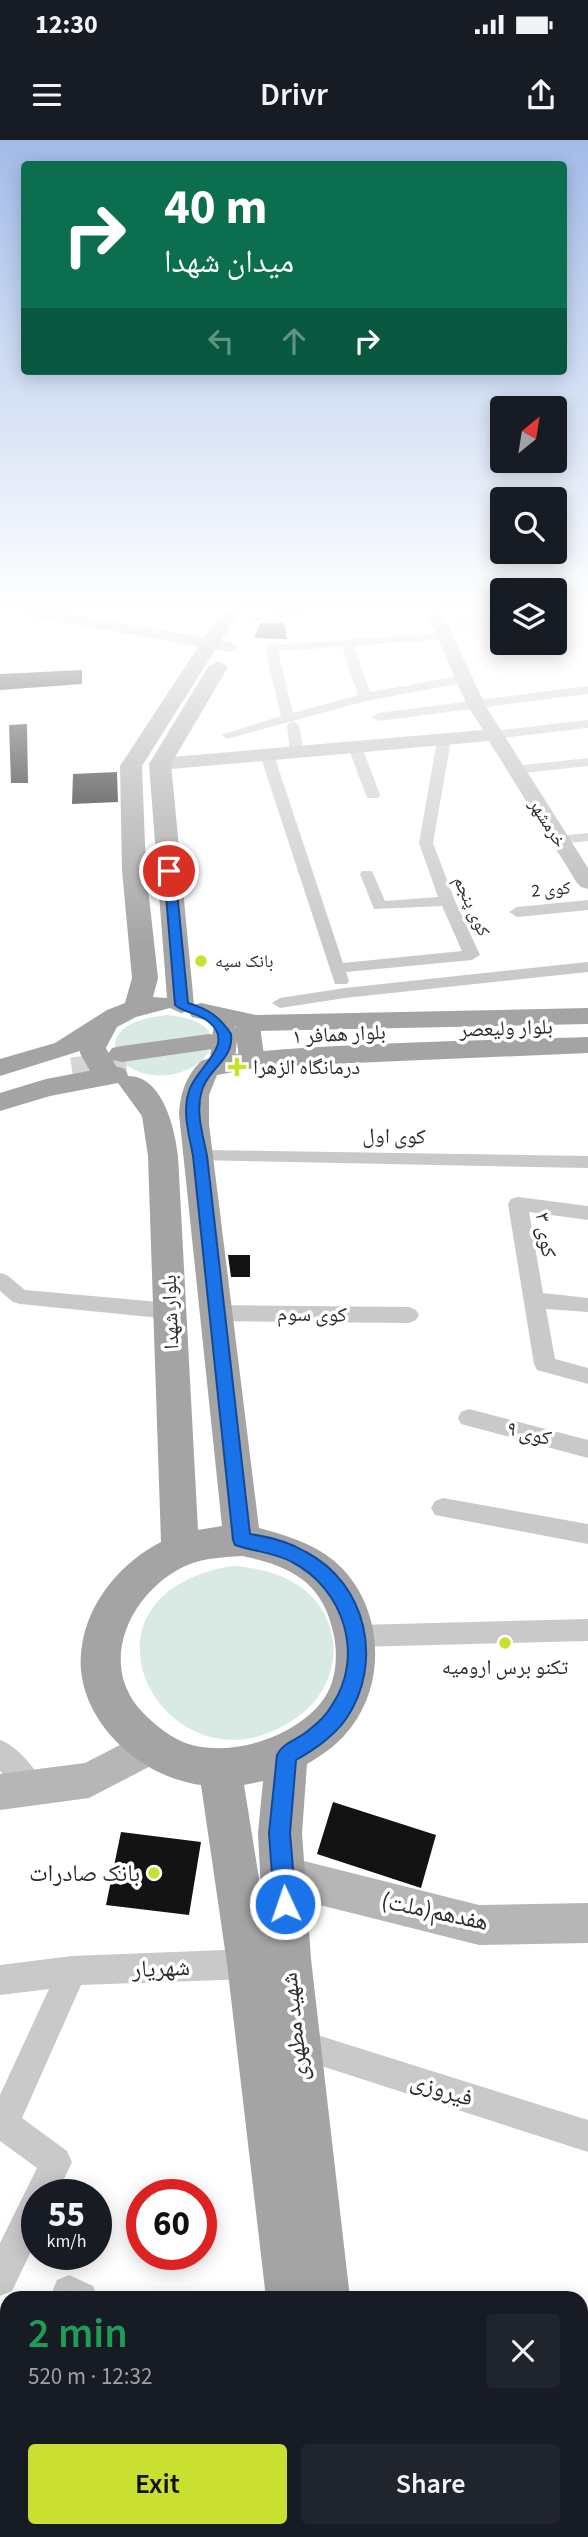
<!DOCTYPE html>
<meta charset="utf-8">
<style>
body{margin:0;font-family:"Source Sans 3","Noto Naskh Arabic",sans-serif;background:#20242c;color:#f1f3f6;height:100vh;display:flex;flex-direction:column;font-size:26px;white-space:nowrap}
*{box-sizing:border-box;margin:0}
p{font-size:23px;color:#9ea1a6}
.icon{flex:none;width:38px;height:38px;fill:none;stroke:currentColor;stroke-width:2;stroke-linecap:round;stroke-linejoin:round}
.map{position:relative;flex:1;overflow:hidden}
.panel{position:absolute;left:0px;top:2151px;width:588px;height:247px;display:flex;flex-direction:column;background:#171b24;border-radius:21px 21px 0 0;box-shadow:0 4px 18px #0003}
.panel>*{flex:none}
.guide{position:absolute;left:21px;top:21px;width:546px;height:214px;border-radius:7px;box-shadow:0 4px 18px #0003;background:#0b6e4f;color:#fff;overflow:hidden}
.needle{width:46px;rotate:30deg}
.controls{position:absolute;left:490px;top:256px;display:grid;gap:14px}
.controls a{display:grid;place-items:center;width:77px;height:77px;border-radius:7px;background:#171b24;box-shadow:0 4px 18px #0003;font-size:35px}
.speed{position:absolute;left:21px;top:2039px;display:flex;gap:14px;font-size:35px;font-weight:700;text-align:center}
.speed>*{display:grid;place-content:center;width:91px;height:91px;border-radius:50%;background:#171b24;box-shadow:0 4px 18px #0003;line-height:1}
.speed small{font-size:18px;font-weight:400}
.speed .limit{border:10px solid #d22;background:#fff;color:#111}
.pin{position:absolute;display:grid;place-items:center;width:60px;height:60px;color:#fff;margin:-30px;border:4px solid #fff;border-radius:50%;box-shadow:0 2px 7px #0007}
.me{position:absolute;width:77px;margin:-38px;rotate:357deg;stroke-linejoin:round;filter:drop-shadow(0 0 5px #0008)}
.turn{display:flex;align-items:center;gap:24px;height:147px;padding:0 28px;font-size:32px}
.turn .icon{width:91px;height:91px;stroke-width:2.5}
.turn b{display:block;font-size:49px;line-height:60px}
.lanes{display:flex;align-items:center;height:66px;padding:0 28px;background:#0003;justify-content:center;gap:35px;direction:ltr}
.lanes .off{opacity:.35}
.round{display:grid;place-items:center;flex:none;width:74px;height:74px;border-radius:7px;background:#20242c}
.headline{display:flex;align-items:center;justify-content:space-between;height:119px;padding:0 28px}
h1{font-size:42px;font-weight:600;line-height:52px;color:#1e9e55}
.cta{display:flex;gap:14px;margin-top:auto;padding:14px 28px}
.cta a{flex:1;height:80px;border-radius:7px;background:#c9e030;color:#111;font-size:28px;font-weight:600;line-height:80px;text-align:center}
.cta a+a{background:#20242c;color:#f1f3f6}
.status{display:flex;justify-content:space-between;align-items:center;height:49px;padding:0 35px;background:#171b24;direction:ltr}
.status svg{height:19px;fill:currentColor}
header{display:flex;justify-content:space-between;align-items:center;height:91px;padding:0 28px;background:#171b24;font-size:32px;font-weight:600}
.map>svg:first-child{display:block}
.green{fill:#d9e9e4}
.building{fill:#131313}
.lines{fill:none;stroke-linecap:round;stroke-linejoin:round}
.primary-tunnel{stroke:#d5d5d5;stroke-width:25;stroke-dasharray:25 13;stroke-linecap:butt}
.street{fill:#c9c9c9;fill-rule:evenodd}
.secondary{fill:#b6b6b6;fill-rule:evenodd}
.primary{fill:#a4a4a4;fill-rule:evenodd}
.primary-bridge{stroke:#a4a4a4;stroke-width:25}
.route{fill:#1a73e8;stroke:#114b97;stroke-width:2}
.poi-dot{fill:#c9e030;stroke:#fff;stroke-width:2.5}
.labels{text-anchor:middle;stroke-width:7;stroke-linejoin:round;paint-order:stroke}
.far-street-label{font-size:18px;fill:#2c2c2c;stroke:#fff}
.far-poi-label{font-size:18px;fill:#2c2c2c;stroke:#fff;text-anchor:start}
.street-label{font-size:21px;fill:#2c2c2c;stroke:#fff}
.poi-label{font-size:21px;fill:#2c2c2c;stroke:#fff;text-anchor:start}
.near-poi-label{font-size:24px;fill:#2c2c2c;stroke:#fff;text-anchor:end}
.near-street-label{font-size:24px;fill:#2c2c2c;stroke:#fff}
</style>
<div class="status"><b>12:30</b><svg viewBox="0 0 49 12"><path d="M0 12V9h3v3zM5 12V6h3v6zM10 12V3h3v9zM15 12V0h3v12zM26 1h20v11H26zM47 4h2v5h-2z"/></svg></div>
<header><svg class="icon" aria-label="menu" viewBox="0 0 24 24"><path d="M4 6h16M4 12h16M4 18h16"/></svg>Drivr<svg class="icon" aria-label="share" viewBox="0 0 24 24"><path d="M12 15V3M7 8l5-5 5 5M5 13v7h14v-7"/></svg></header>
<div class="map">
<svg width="588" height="2397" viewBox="0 0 588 2397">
<rect width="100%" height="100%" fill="#fff"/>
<path class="green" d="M463,472H502V485L461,495L453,482Z
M167,875C262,884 186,961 129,927C121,922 114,915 115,905C117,882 149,877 167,875Z
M232,1426C277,1428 322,1447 332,1495C338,1523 326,1554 304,1572C175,1676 48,1457 232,1426Z"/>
<path class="building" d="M260,483H284L287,499L254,498Z
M82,530V544L0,550V534Z
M27,584L28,643H11L9,585Z
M117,632L118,662L72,664L73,634Z
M228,1115H250V1137H231Z
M333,1662L436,1695L421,1748L317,1714Z
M121,1692L201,1702L189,1775L106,1765Z"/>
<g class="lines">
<path class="primary-tunnel" d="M72,930L126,923"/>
<path class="street" d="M278,472H315L309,475L249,482L243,479L249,476Z
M443,493L449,497L447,499L354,506L370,552L464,535L470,539L468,542L366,561L227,599L221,595L281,576L265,508L267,505ZM342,507L358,555L293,573L278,511Z
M588,546V554L378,581L372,577L378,573Z
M588,580V588L494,599L488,595L494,591Z
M293,581L299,585L304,612L297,616L290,612L287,585Z
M444,596L451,600L433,703L455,761L480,815L472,820L346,832L349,841L347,844H335L260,615L267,611L274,615L343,823L462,811L442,766L374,769L360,734L362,731H372L385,761L438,757L419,703L437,600Z
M355,603L362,607L380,655L378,658H368L366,655L348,607Z
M588,618V626L515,634L508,630L515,626Z
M588,693V701L559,704L552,700L559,696Z
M588,760V770L517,777L509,772L517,767Z
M588,822V832L345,858L280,868L272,863L280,858L345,848Z
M200,1010L588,1016V1028L193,1020L191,1016L193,1012Z
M518,1057L588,1066V1080L529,1072L543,1153L588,1158V1172L546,1169L555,1219L588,1228V1244L537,1230L534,1224L508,1064L511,1059Z
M0,1133L7,1135L25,1150L170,1163L177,1166L180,1171L177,1176L170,1179L20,1164L13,1162L0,1151Z
M216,1165L409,1167L416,1170L419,1175L416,1180L409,1183L216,1181L209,1178L206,1173L209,1168Z
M469,1269L588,1300V1318L461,1284L458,1278L461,1272Z
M443,1358L588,1384V1404L435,1375L431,1368L435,1361Z
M588,1479V1501L357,1507L348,1504L345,1496L348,1488L357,1485Z
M0,1600C18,1606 38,1631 45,1648L42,1657L32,1661L22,1657L0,1631Z
M250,1809L260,1814L265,1824L260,1834L250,1839L81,1845L22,1978L67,2011L72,2022L57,2054H37V2099L12,2151L0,2156V2103L37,2028L0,2001V1955L49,1849L0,1855V1825L72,1816Z
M295,1888L588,1980V2012L284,1914L280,1903L284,1892Z
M69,2135L93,2146L98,2158H55L52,2152L57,2140Z
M588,2333V2397H567V2390H581V2336Z
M7,2366V2390H23L21,2397H0V2369Z"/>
<path class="secondary" d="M23,472H60L230,502L238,507L230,512L31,477Z
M426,472H442L485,565L588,728V749L581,747L577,743L489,601L160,630L151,624L160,618L483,590L467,565Z
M151,1589L164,1595L170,1607L164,1619L89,1658L0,1670V1634L85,1623Z
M284,1716L479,1765L588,1763V1803L479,1805L284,1756L270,1750L264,1736L270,1722Z"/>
<path class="primary" d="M221,472H239L142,626L146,730L158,838L153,857L167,858L149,624L208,527L218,521L228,527L171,624L194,865L201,863L256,875L588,868V884L256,891L192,877L188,871L181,873L170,868L136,877L117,887L102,915L92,917L80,911L0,936V919L55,903L107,870L125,863L132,838L122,730L120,626Z
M209,894L219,896L223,902L219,908L122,922L112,920L108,914L112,908L122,906Z
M588,897V913L260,927L217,935L209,955V984L259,1388C285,1395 312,1403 333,1420C381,1459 389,1537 352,1586C340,1603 324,1614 307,1624L302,1693L311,1819L350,2158H266L227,1824L201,1645C137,1637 70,1574 82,1505C89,1460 122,1422 161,1402L148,1016L142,976L118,943L50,956L0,971V953L46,939L115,926L125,929L128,936C163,936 175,989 178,1016L198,1390L222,1386L179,974C180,954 186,936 200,922C219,905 539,899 588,897ZM242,1416C292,1426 324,1443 334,1496C338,1516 336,1540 325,1557C299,1597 227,1620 183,1602C166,1595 148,1579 137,1566C97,1515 137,1445 190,1424C206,1418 225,1417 242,1416ZM263,1641L258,1693L261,1751L244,1645Z
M288,2390H378L379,2397H288Z"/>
<path class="primary-bridge" d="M248,890L251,913
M92,909L104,930
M223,914L225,894"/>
</g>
<linearGradient id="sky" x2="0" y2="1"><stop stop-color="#a2bbe8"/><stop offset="0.58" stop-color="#fff"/><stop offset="1" stop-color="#fff" stop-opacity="0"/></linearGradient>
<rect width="588" height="808" fill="url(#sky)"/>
<path class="route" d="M169,728L175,731L188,863C208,869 219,876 231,894C234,920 209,927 202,950C195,972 203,994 207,1016L250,1394C270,1397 289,1402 306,1412C367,1444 384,1523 346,1579C333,1597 315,1609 296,1620L290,1693L296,1764L293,1771L285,1774L278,1771L274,1764L269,1693L277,1615C283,1602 300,1599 310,1589C318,1583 327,1574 332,1565C365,1516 344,1449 292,1422C274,1412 255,1412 235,1405L233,1400L193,1016C189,994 182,972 189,951C195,928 237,905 209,882C199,873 184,873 175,865L164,731Z"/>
<g class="poi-dot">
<circle cx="201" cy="821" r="7"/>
<path d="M233.5 916.5h7v7h7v7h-7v7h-7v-7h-7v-7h7z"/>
<circle cx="505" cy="1503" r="7"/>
<circle cx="154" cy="1733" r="7"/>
</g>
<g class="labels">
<g class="far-street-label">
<text transform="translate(548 683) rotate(58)" y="6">خرمشهر</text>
<text transform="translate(551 749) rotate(-5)" y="6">کوی 2</text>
<text transform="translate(472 766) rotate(66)" y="6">کوی پنجم</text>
</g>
<g class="far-poi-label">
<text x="215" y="827">بانک سپه</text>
</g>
<g class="street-label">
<text transform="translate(506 888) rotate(-2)" y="7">بلوار ولیعصر</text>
<text transform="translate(339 894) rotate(-3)" y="7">بلوار همافر ۱</text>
<text transform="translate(394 996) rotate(1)" y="7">کوی اول</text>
<text transform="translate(546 1095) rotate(81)" y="7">کوی ۳</text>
<text transform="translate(170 1172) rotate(-92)" y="7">بلوار شهدا</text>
<text transform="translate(312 1174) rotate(1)" y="7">کوی سوم</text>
<text transform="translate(529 1293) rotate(15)" y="7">کوی ۹</text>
</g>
<g class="poi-label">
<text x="253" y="934">درمانگاه الزهرا</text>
<text x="505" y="1534" text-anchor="middle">تکنو برس ارومیه</text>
</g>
<g class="near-poi-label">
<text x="140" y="1741">بانک صادرات</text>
</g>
<g class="near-street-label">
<text transform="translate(435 1771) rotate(12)" y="8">هفدهم(ملت)</text>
<text transform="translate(161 1828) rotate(-2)" y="8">شهریار</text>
<text transform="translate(294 1887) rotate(-96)" y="8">شهید مطهری</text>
<text transform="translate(442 1949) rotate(18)" y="8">فیروزی</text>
</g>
</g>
</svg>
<div class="controls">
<a><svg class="needle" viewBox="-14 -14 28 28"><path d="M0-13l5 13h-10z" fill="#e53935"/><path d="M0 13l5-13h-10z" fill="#9ea1a6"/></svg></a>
<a><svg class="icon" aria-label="search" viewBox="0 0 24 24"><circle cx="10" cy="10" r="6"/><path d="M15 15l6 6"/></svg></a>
<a><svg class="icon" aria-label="layers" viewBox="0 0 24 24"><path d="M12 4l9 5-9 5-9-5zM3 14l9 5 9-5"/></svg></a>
</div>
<div class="speed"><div>55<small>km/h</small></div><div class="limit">60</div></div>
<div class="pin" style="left:169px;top:731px;background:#d93025"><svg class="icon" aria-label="arrive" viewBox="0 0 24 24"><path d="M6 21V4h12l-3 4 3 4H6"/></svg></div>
<svg class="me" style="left:285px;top:1764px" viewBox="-20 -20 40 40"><circle r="17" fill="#1a73e8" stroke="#fff" stroke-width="3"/><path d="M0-11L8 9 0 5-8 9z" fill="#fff"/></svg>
<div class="guide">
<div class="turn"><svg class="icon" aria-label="right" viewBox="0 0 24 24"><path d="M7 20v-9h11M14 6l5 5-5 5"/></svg><div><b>40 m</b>میدان شهدا</div></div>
<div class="lanes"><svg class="icon off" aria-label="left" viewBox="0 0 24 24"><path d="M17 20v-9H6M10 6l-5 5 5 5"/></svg><svg class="icon off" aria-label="ahead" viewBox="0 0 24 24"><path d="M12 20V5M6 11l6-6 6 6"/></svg><svg class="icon" aria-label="right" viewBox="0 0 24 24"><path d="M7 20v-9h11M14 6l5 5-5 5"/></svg></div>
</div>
<section class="panel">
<div class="headline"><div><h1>2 min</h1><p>520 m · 12:32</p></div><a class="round"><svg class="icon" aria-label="close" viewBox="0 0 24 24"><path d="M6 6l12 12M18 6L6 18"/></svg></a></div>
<div class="cta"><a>Exit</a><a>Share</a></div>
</section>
</div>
